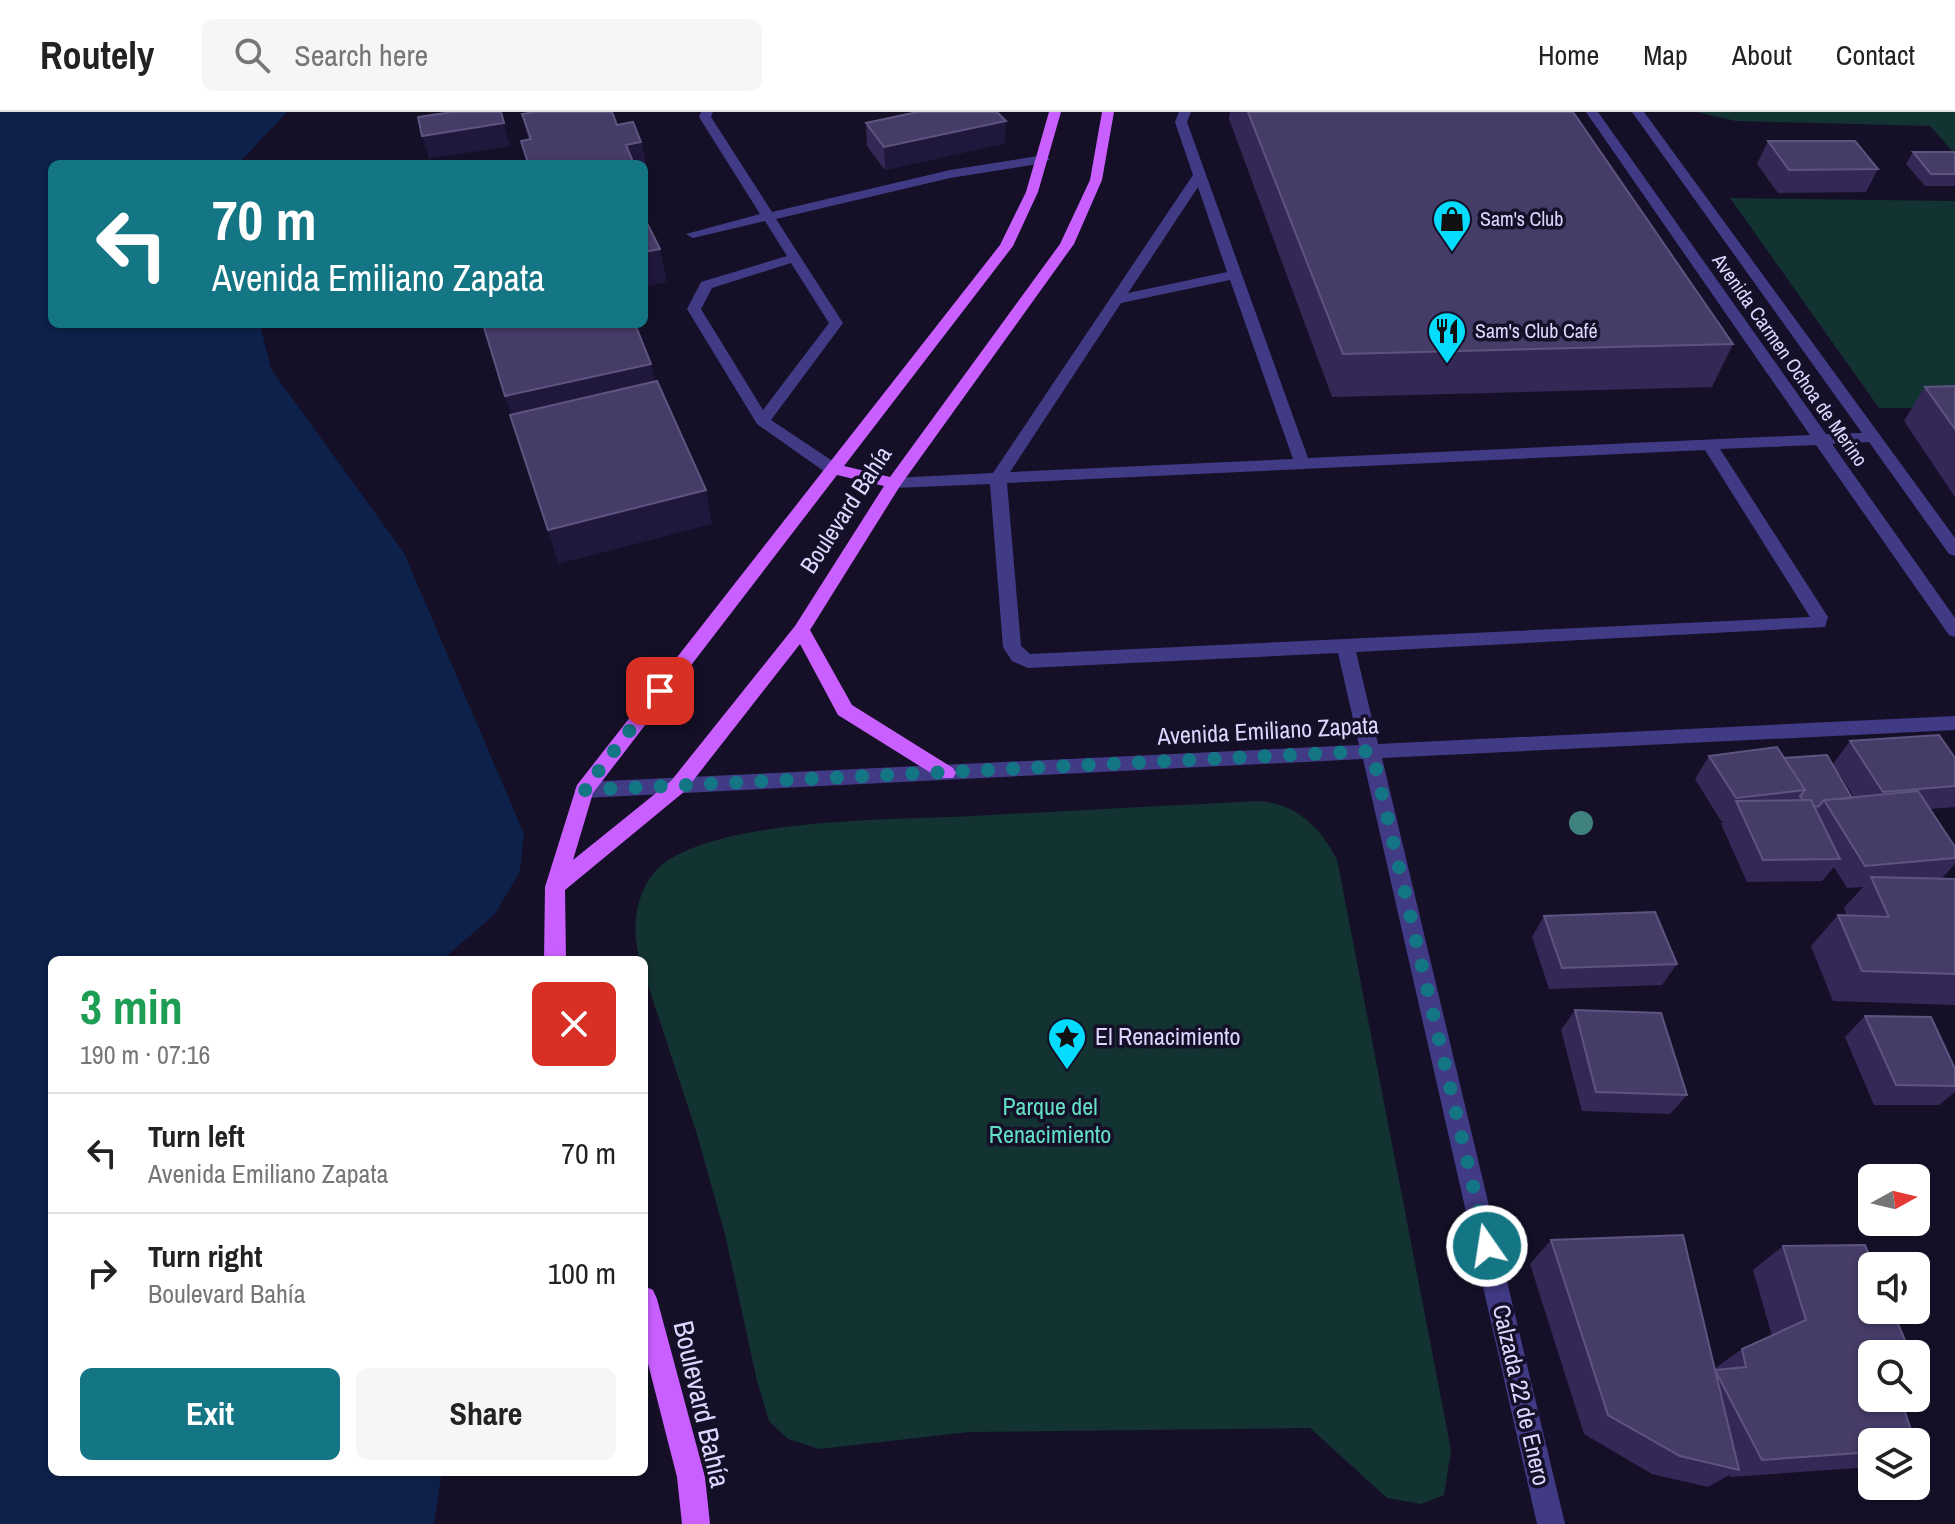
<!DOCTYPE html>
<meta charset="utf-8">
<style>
body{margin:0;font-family:"Archivo Narrow",sans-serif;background:#f6f6f6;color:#222;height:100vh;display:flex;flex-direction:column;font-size:30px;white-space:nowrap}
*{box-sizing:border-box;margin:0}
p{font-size:26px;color:#767676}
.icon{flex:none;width:44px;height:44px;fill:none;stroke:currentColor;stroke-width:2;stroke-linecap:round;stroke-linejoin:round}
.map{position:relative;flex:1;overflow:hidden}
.details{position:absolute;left:48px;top:844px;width:600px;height:520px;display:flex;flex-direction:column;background:#fff;border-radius:12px;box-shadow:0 2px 6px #0004}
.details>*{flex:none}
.banner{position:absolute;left:48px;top:48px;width:600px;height:168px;border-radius:12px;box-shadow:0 2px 6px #0004;background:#147685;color:#fff;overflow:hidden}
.needle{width:52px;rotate:82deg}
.fabs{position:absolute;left:1858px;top:1052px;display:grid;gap:16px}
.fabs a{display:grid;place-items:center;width:72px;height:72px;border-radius:12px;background:#fff;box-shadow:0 2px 6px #0004;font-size:40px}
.pin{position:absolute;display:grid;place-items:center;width:68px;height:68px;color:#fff;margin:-34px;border-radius:16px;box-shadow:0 4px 12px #0006}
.me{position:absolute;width:88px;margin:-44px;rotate:347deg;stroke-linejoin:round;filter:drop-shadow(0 0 6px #0008)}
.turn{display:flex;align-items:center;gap:28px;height:168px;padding:0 32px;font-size:36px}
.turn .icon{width:104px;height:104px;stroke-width:2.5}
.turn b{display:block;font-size:56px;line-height:68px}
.round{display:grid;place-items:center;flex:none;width:84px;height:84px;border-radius:12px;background:#f6f6f6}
.overview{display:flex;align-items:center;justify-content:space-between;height:136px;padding:0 32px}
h1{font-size:48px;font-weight:700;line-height:60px;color:#1e9e55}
.button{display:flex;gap:16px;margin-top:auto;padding:16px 32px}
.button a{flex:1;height:92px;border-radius:12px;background:#147685;color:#fff;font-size:32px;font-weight:700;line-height:92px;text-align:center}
.button a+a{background:#f6f6f6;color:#222}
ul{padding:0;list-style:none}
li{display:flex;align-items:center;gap:24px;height:120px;padding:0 32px;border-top:2px solid #e0e0e0}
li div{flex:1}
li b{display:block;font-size:30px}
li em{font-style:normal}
header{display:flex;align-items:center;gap:48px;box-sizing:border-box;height:112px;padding:0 40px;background:#fff;border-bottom:2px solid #e0e0e0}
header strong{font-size:38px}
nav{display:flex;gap:44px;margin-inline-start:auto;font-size:28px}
.search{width:560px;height:72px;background:#f6f6f6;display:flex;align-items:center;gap:20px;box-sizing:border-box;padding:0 28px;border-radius:12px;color:#767676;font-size:30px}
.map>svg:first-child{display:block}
.green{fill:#133232}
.water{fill:#0d214a}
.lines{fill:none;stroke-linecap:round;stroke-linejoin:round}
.minor{fill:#413b86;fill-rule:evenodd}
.major{fill:#c85ffe;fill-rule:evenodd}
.tree{fill:#3f827e}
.wall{fill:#342956}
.shaded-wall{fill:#20173c}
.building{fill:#463c68;stroke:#5e5480;stroke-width:2}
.route{stroke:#147685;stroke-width:14;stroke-dasharray:0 25.2}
.labels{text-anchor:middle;stroke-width:7;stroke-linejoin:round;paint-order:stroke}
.far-poi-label{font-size:20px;fill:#ddd7ff;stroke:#151028;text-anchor:start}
.far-street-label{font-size:20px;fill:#ddd7ff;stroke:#151028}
.street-label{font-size:24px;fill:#ddd7ff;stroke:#151028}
.poi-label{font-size:24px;fill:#ddd7ff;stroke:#151028;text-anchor:start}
.park-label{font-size:24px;fill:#62e0c5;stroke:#151028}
.near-street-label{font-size:28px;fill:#ddd7ff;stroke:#151028}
</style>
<header>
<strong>Routely</strong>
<div class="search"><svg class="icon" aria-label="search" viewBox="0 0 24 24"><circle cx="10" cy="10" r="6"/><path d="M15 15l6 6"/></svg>Search here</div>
<nav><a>Home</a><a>Map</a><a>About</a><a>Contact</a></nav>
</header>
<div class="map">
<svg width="1955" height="1412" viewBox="0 0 1955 1412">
<rect width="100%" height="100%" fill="#151028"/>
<path class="green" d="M1696,0H1955V42L1930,14L1736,9Z
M1730,86L1955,89V296H1879Z
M1258,689C1296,691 1319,714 1337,747L1451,1338L1444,1383L1421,1392L1387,1386L1310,1316L969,1320L819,1337L788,1327L769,1309L757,1269L725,1122L696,1019L644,861V848H640C630,815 636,770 667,749C734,706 891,708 972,704C1067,699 1162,694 1258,689Z"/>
<path class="water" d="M0,0H287L238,52H52V212H260L271,257L404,441L524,722L520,759L495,802L442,848H52V1360H442L434,1412H0Z"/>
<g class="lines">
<path class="minor" d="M701,0H713L711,5L772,100L950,58L1044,43L1050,47L1044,51L950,66L776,107L843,211L771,308L837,352V360H825L757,312L687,197L701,170L787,144L765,109L693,126L686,122L760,102L699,5ZM791,151L829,211L763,298L701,197L712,176Z
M1179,0H1191L1187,10L1308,346L1810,323L1586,0H1598L1826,322L1862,321L1632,0H1644L1955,426V444L1949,442L1869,330L1832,332L1955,506V525L1949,523L1816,333L1720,337L1828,505L1825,515L1356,540L1378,632L1955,604V618L1382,646L1565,1412H1537L1363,647L584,686L574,678L584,670L1359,633L1338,541L1028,556L1012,549L1003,535L990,372L894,376L886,371L894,366L993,361L1193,63L1175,10ZM1198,75L1227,160L1128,181ZM1230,168L1293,347L1010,360L1121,191ZM1705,338L1810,505L1030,542L1021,534L1007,371Z"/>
<path class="major" d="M1049,0H1061L1038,80L1013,134L844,354L890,365L1060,132L1090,68L1102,0H1114L1102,68L1074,132L900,374L810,518L852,593L953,656L956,661L953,666H939L838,603L800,532L685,679L565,778L566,848H544L545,775L577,673L1000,133L1026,80ZM837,363L884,374L795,514L671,669L573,748L593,681Z
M644,1174L653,1178L657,1187L705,1365L710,1412H682L677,1365L644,1236Z"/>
</g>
<circle class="tree" cx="1581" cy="711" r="12"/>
<path class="wall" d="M1230,0H1573L1733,232L1712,275L1332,285L1229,7Z
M522,2L617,13L641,30L648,63L644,52H527L521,29L529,28Z
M866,11L1005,31L885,58L867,34Z
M1768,29L1878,57L1866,80L1778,81L1757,52Z
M1913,40H1955V74H1925L1906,52Z
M1955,274V385L1904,309L1925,275Z
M1850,629L1955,646V694L1954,695L1930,697L1955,735V752L1941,767H1955V893L1833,889L1811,834L1838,803L1847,804L1844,796L1863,775L1847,776L1834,755L1822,769L1747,770L1721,712L1723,709H1721L1695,667L1709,644L1784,646L1854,685L1833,652Z
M1544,804L1677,852L1662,873L1549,877L1532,825Z
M1575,898L1687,983L1670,1002L1582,999L1561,918Z
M1865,904L1955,957V980L1939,993H1874L1845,925Z
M1551,1128L1714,1257L1742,1237L1772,1224L1753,1158L1783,1134L1904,1297L1872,1330V1355L1730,1365L1729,1363L1708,1375L1652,1362L1584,1322L1530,1152Z"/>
<path class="shaded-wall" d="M1006,9L1005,31L885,58L884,35Z
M504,11L510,34L429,47L422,24Z
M641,30L648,63H644V52H621L626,33Z
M660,137L667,170L644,175V140Z
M651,252L659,286L516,318L505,284Z
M706,378L712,412L558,452L548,418Z"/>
<path class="building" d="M452,0H501L504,11L422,24L418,5Z
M534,0H612L617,13L633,10L641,30L626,33L633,50L621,52H543L542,49L528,51L521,29L531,27L522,2Z
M917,0H997L1006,9L884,35L866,11Z
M1248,0H1573L1733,232L1343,242Z
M1768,29H1855L1878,57L1789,58Z
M1913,40H1955V62H1931Z
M644,105L660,137L644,140Z
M483,212H635L651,252L505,284Z
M657,269L706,378L548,418L510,303Z
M1955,274V317L1925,275Z
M1939,623L1955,646V674L1883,680L1850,629Z
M1777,635L1805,678L1736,686L1709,644Z
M1827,643L1852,686L1824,688L1819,694L1814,695L1811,688H1803L1800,684L1805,678L1784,646Z
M1918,679L1955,735V746L1865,754L1824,688Z
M1811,688L1840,747L1763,748L1736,689Z
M1871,765L1955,767V862L1862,859L1838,803L1889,805Z
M1655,800L1677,852L1562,856L1544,804Z
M1575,898L1661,901L1687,983L1596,980Z
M1865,904L1931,905L1955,957V974L1896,973Z
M1683,1123L1715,1258L1746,1255L1742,1237L1806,1208L1783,1134L1865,1133L1874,1154H1872V1198H1892L1911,1242H1872V1286H1916V1255L1926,1278L1904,1297L1915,1330H1872V1340L1762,1348L1715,1258L1739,1358L1680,1344L1608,1303L1551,1128Z"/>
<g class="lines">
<path class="route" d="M660,579L584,678L1372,639L1487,1134"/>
</g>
<defs>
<symbol id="shop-pin" viewBox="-11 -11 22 30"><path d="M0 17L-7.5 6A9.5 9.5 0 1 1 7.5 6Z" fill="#04dcfd" stroke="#151028"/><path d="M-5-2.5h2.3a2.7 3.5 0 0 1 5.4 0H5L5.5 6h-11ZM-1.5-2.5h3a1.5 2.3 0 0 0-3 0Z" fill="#111"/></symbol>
<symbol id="restaurant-pin" viewBox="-11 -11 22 30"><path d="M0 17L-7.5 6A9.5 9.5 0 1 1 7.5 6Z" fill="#04dcfd" stroke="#151028"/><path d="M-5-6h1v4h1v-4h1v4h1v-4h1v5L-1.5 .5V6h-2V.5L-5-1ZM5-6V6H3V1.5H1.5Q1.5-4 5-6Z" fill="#111"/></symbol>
<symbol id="sight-pin" viewBox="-11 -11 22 30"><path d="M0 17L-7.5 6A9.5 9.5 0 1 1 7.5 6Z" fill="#04dcfd" stroke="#151028"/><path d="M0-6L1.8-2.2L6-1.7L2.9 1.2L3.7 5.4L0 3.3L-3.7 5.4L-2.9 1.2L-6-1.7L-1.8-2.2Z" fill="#111"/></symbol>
</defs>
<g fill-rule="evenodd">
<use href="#shop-pin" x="1430" y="85" width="44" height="60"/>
<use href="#restaurant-pin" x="1425" y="197" width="44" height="60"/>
<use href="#sight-pin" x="1045" y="903" width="44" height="60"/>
</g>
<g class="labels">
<g class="far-poi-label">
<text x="1480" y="114">Sam's Club</text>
<text x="1475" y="226">Sam's Club Café</text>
</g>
<g class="far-street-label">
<text transform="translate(1790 248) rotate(55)" y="7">Avenida Carmen Ochoa de Merino</text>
</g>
<g class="street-label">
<text transform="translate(846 398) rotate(-57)" y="8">Boulevard Bahía</text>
<text transform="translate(1268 619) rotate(-3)" y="8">Avenida Emiliano Zapata</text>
<text transform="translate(1521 1283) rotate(77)" y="8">Calzada 22 de Enero</text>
</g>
<g class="poi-label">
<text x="1095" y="933">El Renacimiento</text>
</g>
<g class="park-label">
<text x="1050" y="1003">Parque del<tspan x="1050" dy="28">Renacimiento</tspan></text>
</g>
<g class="near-street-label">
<text transform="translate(702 1292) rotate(77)" y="10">Boulevard Bahía</text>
</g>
</g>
</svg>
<div class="fabs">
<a><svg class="needle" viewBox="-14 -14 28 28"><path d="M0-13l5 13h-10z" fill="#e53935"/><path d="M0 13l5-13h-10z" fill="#767676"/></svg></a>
<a><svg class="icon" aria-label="sound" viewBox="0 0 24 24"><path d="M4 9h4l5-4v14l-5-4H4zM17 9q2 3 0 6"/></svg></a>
<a><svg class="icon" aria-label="search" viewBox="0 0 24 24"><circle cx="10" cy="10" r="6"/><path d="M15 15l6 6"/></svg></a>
<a><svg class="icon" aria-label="layers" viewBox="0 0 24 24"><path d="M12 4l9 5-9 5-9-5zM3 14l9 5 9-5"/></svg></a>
</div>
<div class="pin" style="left:660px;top:579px;background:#d93025"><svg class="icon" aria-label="arrive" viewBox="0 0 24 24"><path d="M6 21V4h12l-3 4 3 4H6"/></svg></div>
<svg class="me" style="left:1487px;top:1134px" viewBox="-20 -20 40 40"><circle r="17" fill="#147685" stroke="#fff" stroke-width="3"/><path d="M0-11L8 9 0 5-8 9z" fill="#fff"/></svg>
<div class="banner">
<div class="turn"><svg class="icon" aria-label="left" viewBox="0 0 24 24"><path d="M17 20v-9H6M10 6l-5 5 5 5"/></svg><div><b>70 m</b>Avenida Emiliano Zapata</div></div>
</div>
<section class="details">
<div class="overview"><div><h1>3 min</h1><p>190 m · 07:16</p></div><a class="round" style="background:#d93025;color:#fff"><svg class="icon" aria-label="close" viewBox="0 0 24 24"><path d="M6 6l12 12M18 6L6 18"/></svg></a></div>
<ul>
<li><svg class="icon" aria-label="left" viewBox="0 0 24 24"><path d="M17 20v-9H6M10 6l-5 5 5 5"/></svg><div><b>Turn left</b><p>Avenida Emiliano Zapata</p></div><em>70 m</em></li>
<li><svg class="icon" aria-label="right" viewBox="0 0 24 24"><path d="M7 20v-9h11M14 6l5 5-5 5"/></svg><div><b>Turn right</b><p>Boulevard Bahía</p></div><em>100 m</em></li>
</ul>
<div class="button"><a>Exit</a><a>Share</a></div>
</section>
</div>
